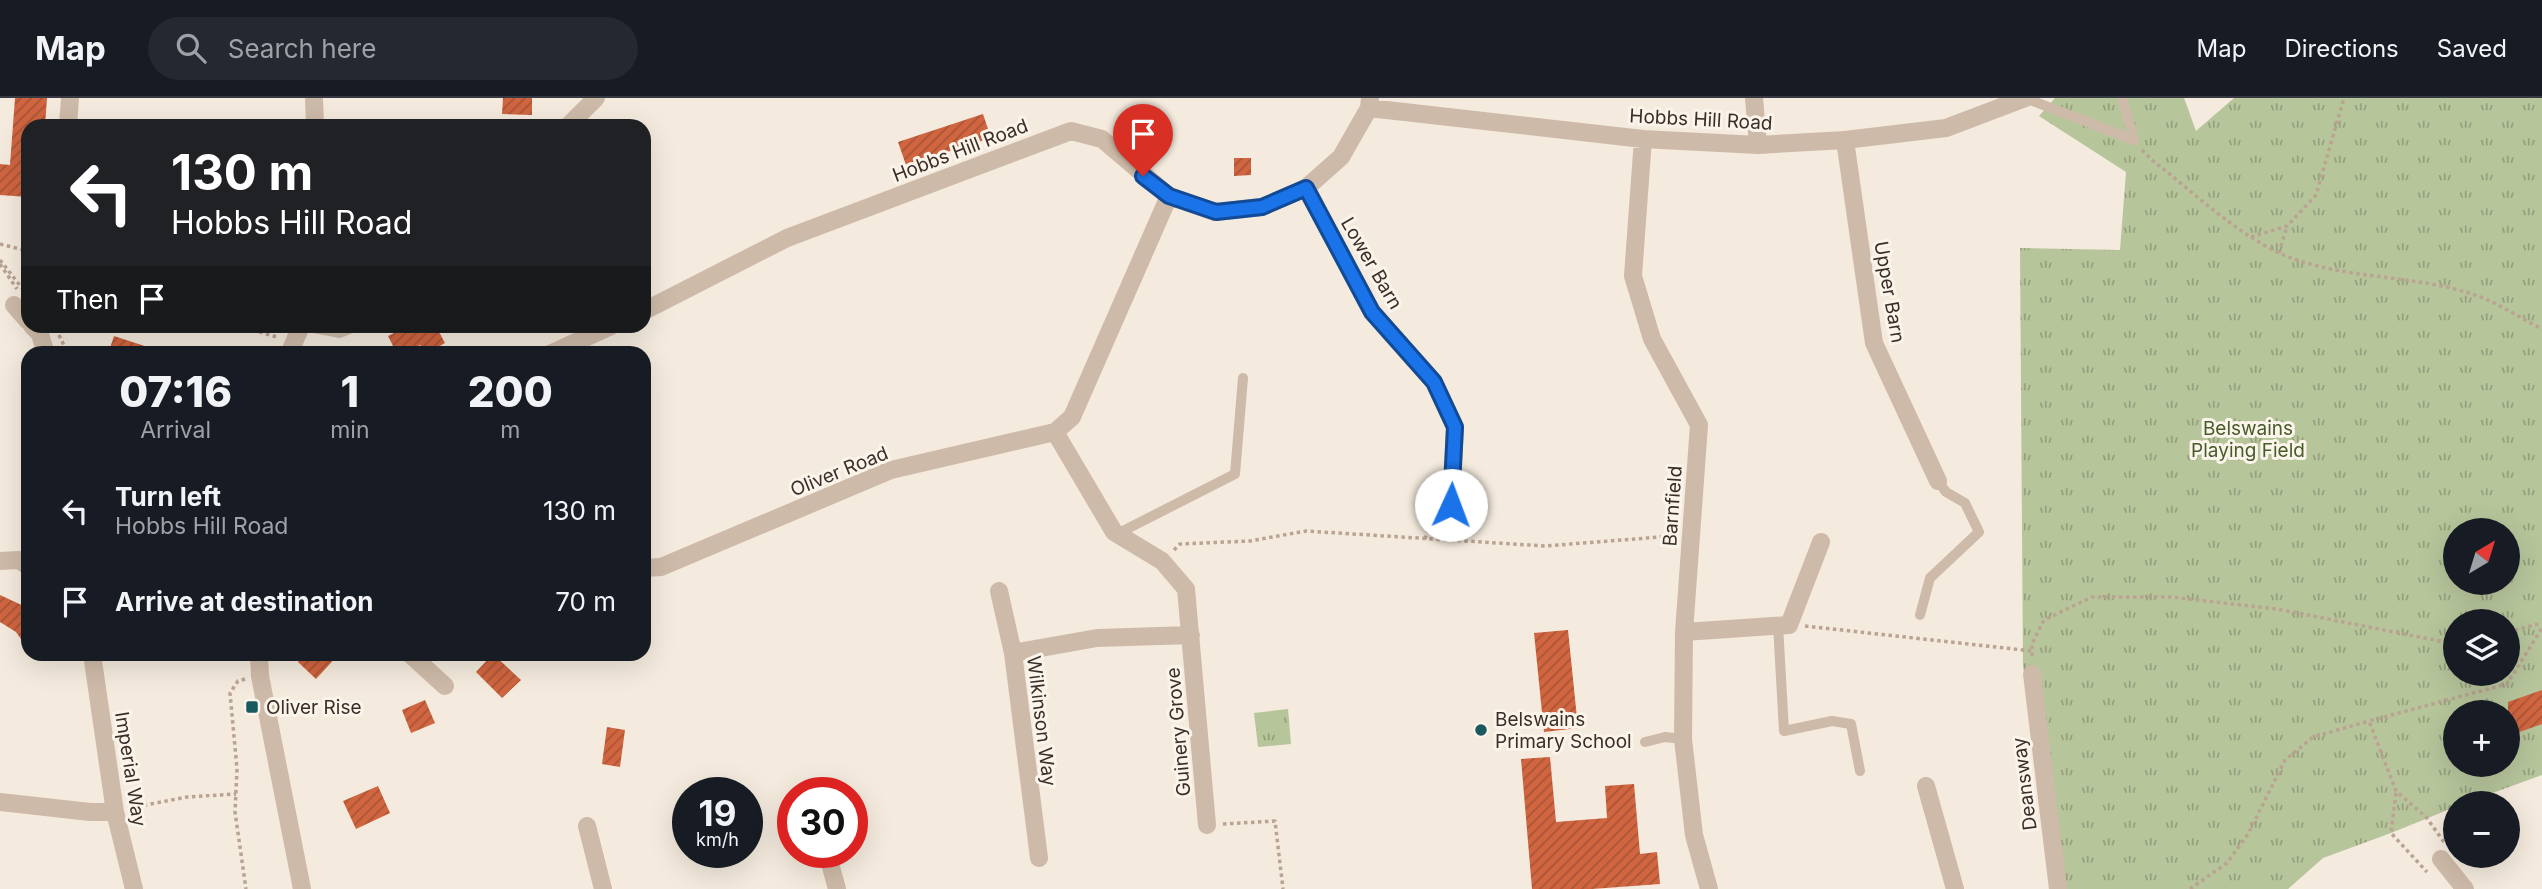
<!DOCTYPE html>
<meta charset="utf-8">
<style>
body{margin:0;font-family:Inter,sans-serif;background:#242831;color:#f1f3f6;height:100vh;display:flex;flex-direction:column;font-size:26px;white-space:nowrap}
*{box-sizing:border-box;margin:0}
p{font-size:23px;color:#9ea1a6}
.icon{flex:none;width:38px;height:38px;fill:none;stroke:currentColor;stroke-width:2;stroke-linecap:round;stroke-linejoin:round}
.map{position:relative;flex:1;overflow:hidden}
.side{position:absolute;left:21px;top:248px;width:630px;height:315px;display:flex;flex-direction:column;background:#171b24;border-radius:21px;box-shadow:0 7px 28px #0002}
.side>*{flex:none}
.hud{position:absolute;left:21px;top:21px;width:630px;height:214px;border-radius:21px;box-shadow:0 7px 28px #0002;background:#202124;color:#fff;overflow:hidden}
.needle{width:46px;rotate:38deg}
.buttons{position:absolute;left:2443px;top:420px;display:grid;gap:14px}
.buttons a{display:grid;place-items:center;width:77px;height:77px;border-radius:50%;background:#171b24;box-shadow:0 7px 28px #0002;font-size:35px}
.speed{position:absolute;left:672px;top:679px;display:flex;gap:14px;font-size:35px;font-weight:700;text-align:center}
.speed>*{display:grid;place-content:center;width:91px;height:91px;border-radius:50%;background:#171b24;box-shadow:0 7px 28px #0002;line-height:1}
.speed small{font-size:18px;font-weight:400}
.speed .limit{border:10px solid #d22;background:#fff;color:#111}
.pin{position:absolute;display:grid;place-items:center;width:60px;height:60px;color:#fff;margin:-72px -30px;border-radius:50% 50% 50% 0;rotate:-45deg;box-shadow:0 0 7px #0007}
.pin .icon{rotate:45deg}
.me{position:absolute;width:77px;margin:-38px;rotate:2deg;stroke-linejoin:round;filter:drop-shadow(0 0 5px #0008)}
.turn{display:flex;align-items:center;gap:24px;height:147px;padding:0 35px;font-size:32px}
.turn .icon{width:91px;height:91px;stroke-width:2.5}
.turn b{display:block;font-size:49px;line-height:60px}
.then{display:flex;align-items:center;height:66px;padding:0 35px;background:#0003;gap:14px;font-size:26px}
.eta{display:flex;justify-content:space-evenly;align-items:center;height:119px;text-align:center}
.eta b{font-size:42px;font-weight:800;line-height:49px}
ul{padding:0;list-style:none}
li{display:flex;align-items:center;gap:21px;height:91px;padding:0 35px}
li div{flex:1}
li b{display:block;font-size:26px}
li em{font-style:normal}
header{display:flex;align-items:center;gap:42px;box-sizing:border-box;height:98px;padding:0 35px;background:#171b24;border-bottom:2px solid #363941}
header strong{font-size:33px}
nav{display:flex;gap:38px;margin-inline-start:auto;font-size:24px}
.search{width:490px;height:63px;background:#242831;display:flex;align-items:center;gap:18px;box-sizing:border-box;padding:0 24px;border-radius:38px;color:#9ea1a6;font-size:26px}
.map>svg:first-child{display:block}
.grass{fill:url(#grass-tufts);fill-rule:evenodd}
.building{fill:url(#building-hatch)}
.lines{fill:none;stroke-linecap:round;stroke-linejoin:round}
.path{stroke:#baa392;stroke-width:3.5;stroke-dasharray:3.5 3.5;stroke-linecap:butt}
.service{stroke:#cebaa8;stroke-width:10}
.minor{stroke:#cebaa8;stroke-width:18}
.tertiary{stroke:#cebaa8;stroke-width:18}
.route-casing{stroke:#114b97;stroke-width:18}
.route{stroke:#1a73e8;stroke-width:12}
.poi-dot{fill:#1a5a5f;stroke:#fbf4ea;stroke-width:2.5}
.labels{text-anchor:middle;stroke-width:6;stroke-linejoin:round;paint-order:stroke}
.street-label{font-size:19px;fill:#3a2e29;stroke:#fbf4ea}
.park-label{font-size:19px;fill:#485b2a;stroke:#fbf4ea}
.poi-label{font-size:19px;fill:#3a2e29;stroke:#fbf4ea;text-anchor:start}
</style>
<header>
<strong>Map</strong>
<div class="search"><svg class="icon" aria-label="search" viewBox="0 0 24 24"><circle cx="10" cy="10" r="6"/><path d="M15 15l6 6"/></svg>Search here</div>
<nav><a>Map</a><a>Directions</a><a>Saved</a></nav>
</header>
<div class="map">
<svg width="2542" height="791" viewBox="0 0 2542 791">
<defs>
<pattern id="grass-tufts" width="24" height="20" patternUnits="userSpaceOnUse" patternTransform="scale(1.75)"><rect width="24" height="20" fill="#b7c59b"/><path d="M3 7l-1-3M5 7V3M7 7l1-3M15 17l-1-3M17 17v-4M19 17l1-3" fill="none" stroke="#96a07e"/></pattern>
<pattern id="building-hatch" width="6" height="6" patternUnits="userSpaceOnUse" patternTransform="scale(1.75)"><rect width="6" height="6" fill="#d06540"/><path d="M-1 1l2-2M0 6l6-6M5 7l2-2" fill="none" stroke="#aa5436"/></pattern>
</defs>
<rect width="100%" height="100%" fill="#f4eadd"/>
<path class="grass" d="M2055,0H2184L2196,33L2234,0H2542V677L2465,705H2455V709L2391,735L2323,760L2288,791H2063L2023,568L2020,150L2120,152L2126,74L2039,18ZM2455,432H2508V485H2455ZM2455,523H2508V576H2455ZM2455,614H2508V667H2455Z
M1288,611L1291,646L1258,649L1254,615Z"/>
<path class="building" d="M15,0H47L45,28H28V99L0,97V66L10,67Z
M503,0H532V17L502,16Z
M983,16L991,40L906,67L898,44Z
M1234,60H1251V77L1234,78Z
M408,228H436L445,245L426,256L420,247L405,256H397L388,238Z
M114,238L160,253L159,256H108Z
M0,497L28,510V551L16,534L0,524Z
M1568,532L1578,630L1544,634L1534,535Z
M304,556H339L316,581L298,564Z
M493,556L521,582L502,600L476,574Z
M2542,592V626L2511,637L2508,627V604Z
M425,602L435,625L411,635L402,612Z
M607,629L625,632L620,669L602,666Z
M1550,659L1556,724L1607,720L1605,688L1634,686L1640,756L1657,754L1660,786L1592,791H1532L1521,661Z
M378,688L390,715L356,731L343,703Z"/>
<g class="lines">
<path class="path" d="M2142,52L2152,62C2192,93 2232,132 2277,154C2340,183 2411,175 2475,197C2498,205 2520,220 2542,231
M2251,139L2287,128L2316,97L2344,0
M0,146L28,153
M2279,155L2287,128
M0,162L22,190
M0,166L17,191
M239,228L277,239
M59,237L68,256
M1425,441L1430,422L1438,416
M1174,452L1180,446L1250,443L1306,433L1545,448L1673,438
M1805,528L2032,553
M2508,534L2542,525
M2032,558V546L2044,522L2092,499H2171L2277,511L2455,546
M245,581L238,583L230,595L237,671L235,714L246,791
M2396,695L2391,735L2427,774
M130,710L187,699L236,696
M1223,726L1275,723L1283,791
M2444,744L2426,719L2396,693L2369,623L2507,586L2542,530
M2190,791L2227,765L2248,736L2285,662L2313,639L2369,623"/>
<path class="service" d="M2025,0L2134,42L2122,0
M303,228L340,235L357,228
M1117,436L1235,376L1243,280
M1920,517L1930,480L1979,434L1965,405L1946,394L1938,383
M1778,527L1784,633L1832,623L1851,626L1860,673
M1645,644L1665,639L1683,641"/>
<path class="minor" d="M1754,0L1758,47
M1369,10L1643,41L1758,47L1845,42L1946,30L2025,0
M68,28L70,0
M568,28L596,0
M1643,41L1633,178L1652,241L1699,327L1684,534L1683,641L1694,737L1709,791
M1845,42L1874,245L1938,383
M1306,90L1372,214L1434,284L1455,329L1451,407
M14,207L28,223
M644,213L787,140L1071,33L1102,41L1169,98L1215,114L1262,109L1306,90L1341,59L1369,10L1370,0
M32,228L40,236L46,256
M550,256L611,228
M1055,334L1114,434L1162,463L1186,491L1207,727
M0,463L19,462L28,468
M644,470L661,469L891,372L1055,334L1072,319L1169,98
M999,493L1013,555L1039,760
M1684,534L1789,527L1821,444
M1013,555L1097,540L1191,537
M92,556L115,714L134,791
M410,556L445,588
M2032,576L2058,791
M1926,688L1955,791
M0,704L90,714H115
M587,728L603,791
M827,754L837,791
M2441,761L2465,791"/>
<path class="tertiary" d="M314,0L315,28
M289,256L301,228
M259,556L260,578L302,791"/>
</g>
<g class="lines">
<defs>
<path id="route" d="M1143,78L1169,98L1216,114L1262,109L1306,90L1372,214L1434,284L1455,329L1451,407"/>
</defs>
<use href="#route" class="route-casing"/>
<use href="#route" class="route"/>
</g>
<g class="poi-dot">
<rect x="245" y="602" width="14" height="14" rx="3.5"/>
<circle cx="1481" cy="632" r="7"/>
</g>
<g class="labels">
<g class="street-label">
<text transform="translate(1701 21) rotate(3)" y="7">Hobbs Hill Road</text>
<text transform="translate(960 52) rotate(-21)" y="7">Hobbs Hill Road</text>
<text transform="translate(1372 165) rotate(60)" y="7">Lower Barn</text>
<text transform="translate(1890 194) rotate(80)" y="7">Upper Barn</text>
<text transform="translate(839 373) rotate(-22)" y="7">Oliver Road</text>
<text transform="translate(1672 408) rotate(-86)" y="7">Barnfield</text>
<text transform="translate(1042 623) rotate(83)" y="7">Wilkinson Way</text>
<text transform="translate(1178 634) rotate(-95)" y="7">Guinery Grove</text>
<text transform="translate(131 671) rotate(81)" y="7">Imperial Way</text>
<text transform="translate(2024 686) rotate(-97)" y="7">Deansway</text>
</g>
<g class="park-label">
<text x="2248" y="337">Belswains<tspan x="2248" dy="22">Playing Field</tspan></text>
</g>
<g class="poi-label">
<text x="266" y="616">Oliver Rise</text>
<text x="1495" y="628">Belswains<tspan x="1495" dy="22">Primary School</tspan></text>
</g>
</g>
</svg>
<div class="buttons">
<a><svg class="needle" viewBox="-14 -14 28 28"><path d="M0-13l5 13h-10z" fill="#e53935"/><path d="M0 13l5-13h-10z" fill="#9ea1a6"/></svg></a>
<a><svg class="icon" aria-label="layers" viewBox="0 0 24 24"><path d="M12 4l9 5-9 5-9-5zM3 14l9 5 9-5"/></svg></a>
<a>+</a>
<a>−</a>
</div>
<div class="speed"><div>19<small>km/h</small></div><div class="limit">30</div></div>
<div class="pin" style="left:1143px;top:78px;background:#d93025"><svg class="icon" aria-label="arrive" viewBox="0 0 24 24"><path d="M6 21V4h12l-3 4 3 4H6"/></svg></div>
<svg class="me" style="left:1451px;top:407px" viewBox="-20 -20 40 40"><circle r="19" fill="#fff"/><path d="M0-13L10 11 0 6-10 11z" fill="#1a73e8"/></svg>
<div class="hud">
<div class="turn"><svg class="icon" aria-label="left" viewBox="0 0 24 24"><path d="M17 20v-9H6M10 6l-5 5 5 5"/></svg><div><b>130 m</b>Hobbs Hill Road</div></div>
<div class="then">Then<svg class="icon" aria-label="arrive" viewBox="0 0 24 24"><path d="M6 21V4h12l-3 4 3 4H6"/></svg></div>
</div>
<section class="side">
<div class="eta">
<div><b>07:16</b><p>Arrival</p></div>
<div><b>1</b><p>min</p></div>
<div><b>200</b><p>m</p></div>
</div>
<ul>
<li><svg class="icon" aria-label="left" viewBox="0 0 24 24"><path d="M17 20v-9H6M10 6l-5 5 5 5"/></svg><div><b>Turn left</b><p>Hobbs Hill Road</p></div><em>130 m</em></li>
<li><svg class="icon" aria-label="arrive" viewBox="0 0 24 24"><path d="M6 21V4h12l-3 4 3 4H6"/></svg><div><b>Arrive at destination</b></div><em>70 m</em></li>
</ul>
</section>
</div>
